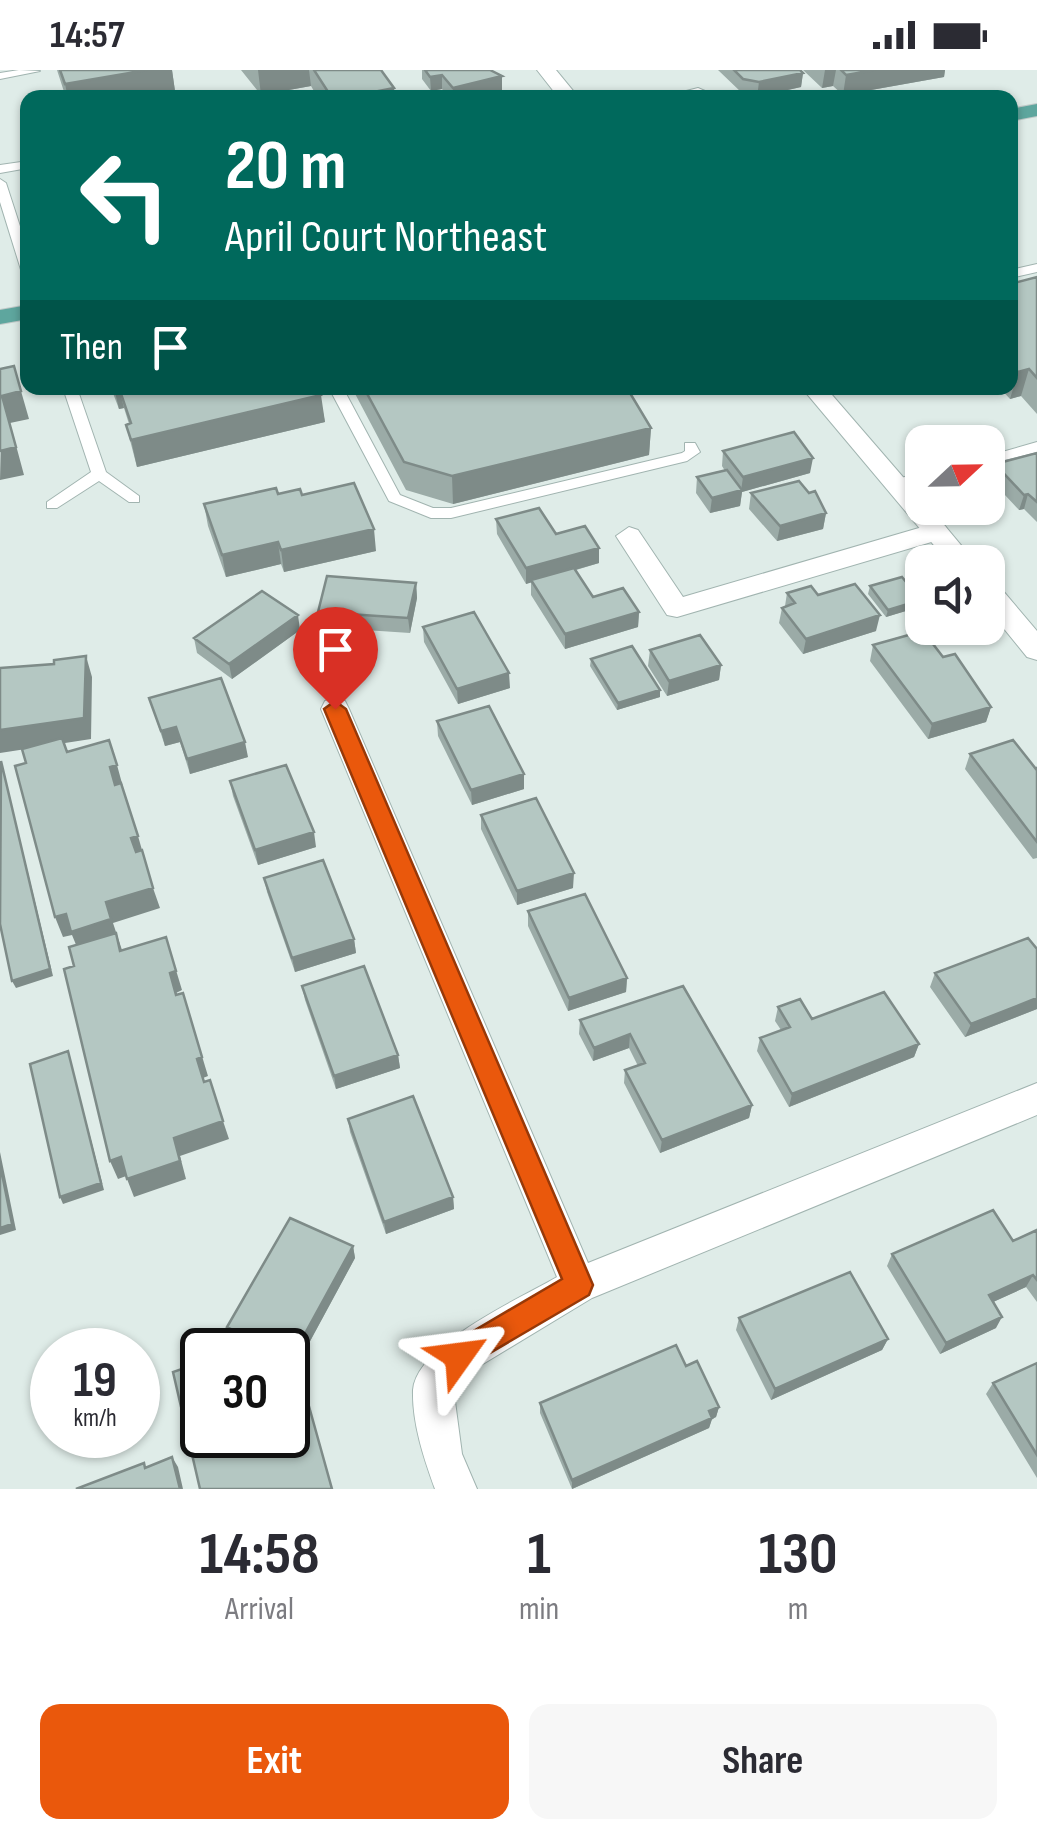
<!DOCTYPE html>
<style>
body{margin:0;font-family:"Sofia Sans Condensed",sans-serif;background:#f7f7f7;color:#2b2b33;height:100vh;display:flex;flex-direction:column;font-size:38px;white-space:nowrap}
*{box-sizing:border-box;margin:0}
p{font-size:32px;color:#7c7c81}
.icon{flex:none;width:55px;height:55px;fill:none;stroke:currentColor;stroke-width:2;stroke-linecap:round;stroke-linejoin:round}
.map{position:relative;height:1419px;overflow:hidden}
.sheet{display:flex;flex-direction:column;background:#fff;flex:1}
.sheet>*{flex:none}
.hud{position:absolute;left:20px;top:20px;width:998px;height:305px;border-radius:20px;box-shadow:0 2px 8px #0004;background:#00695c;color:#fff;overflow:hidden}
.needle{width:65px;rotate:68deg}
.buttons{position:absolute;left:905px;top:355px;display:grid;gap:20px}
.buttons a{display:grid;place-items:center;width:100px;height:100px;border-radius:20px;background:#fff;box-shadow:0 2px 8px #0004;font-size:50px}
.speed{position:absolute;left:30px;top:1258px;display:flex;gap:20px;font-size:50px;font-weight:700;text-align:center}
.speed>*{display:grid;place-content:center;width:130px;height:130px;border-radius:50%;background:#fff;box-shadow:0 2px 8px #0004;line-height:1}
.speed small{font-size:25px;font-weight:400}
.speed .limit{border:5px solid #111;border-radius:15px;background:#fff;color:#111}
.pin{position:absolute;display:grid;place-items:center;width:85px;height:85px;color:#fff;margin:-102px -42px;border-radius:50% 50% 50% 0;rotate:-45deg;box-shadow:0 0 10px #0007}
.pin .icon{rotate:45deg}
.me{position:absolute;width:110px;margin:-55px;rotate:59deg;stroke-linejoin:round;filter:drop-shadow(0 0 8px #0008)}
.turn{display:flex;align-items:center;gap:35px;height:210px;padding:0 40px;font-size:45px}
.turn .icon{width:130px;height:130px;stroke-width:2.5}
.turn b{display:block;font-size:70px;line-height:85px}
.then{display:flex;align-items:center;height:95px;padding:0 40px;background:#0003;gap:20px;font-size:38px}
.eta{display:flex;justify-content:space-evenly;align-items:center;height:170px;text-align:center}
.eta b{font-size:60px;font-weight:700;line-height:70px}
.button{display:flex;gap:20px;margin-top:auto;padding:20px 40px}
.button a{flex:1;height:115px;border-radius:20px;background:#ea580c;color:#fff;font-size:40px;font-weight:700;line-height:115px;text-align:center}
.button a+a{background:#f7f7f7;color:#2b2b33}
.status{display:flex;justify-content:space-between;align-items:center;height:70px;padding:0 50px;background:#fff;direction:ltr}
.status svg{height:28px;fill:currentColor}
.map>svg:first-child{display:block}
.lines{fill:none;stroke-linecap:round;stroke-linejoin:round}
.service-casing{stroke:#a1b4b0;stroke-width:2}
.minor-casing{stroke:#a1b4b0;stroke-width:2}
.tertiary-casing{stroke:#a1b4b0;stroke-width:2}
.primary-casing{stroke:#c0c9c8;stroke-width:2}
.service{fill:#fff;fill-rule:evenodd}
.minor{fill:#fff;fill-rule:evenodd}
.tertiary{fill:#fff;fill-rule:evenodd}
.primary{fill:#5ea69e;fill-rule:evenodd}
.wall{fill:#9baba7}
.shaded-wall{fill:#7e8b88}
.building{fill:#b4c7c2;stroke:#7e8b88;stroke-width:2.5}
.route{fill:#ea580c;stroke:#983908;stroke-width:2.5}
</style>
<div class="status"><b>14:57</b><svg viewBox="0 0 49 12"><path d="M0 12V9h3v3zM5 12V6h3v6zM10 12V3h3v9zM15 12V0h3v12zM26 1h20v11H26zM47 4h2v5h-2z"/></svg></div>
<div class="map">
<svg width="1037" height="1419" viewBox="0 0 1037 1419">
<rect width="100%" height="100%" fill="#dfece8"/>
<g class="lines">
<defs>
<path id="service" d="M19,0L40,1L0,9V3Z
M698,18L721,28L697,25L659,28Z
M28,91V98L0,103V95Z
M0,109L6,113L28,181V207L22,203L0,132Z
M1037,194V202L1010,208V200Z
M63,318H77L106,402L139,426V432H129L99,411L57,438H47V432L91,402Z
M329,318H343L400,425L433,438H451L682,383L685,381V373H695L700,382L687,391L451,448H431L389,431Z
M1037,372V382L988,394V386Z
M922,402V412L896,419L889,414L891,411Z"/>
<path id="minor" d="M537,0H556L579,28H559Z
M936,453L945,456L949,462L945,468L677,547L667,545L616,466L629,457L638,460L683,527Z
M335,628L345,631L349,639L588,1193L1037,1013V1045L592,1228L473,1300L454,1324L462,1384L477,1419H435C424,1389 412,1353 413,1320C416,1275 521,1228 557,1207L321,639L325,631Z"/>
<path id="tertiary" d="M802,318H826L922,429V438H930L975,492H948Z
M988,513L998,515L1037,561V590L1027,587L988,539Z"/>
<path id="primary" d="M1037,34V46L1010,51V39Z
M28,235V249L0,254V240Z"/>
</defs>
<use href="#service" class="service-casing"/>
<use href="#minor" class="minor-casing"/>
<use href="#tertiary" class="tertiary-casing"/>
<use href="#primary" class="primary-casing"/>
<use href="#service" class="service"/>
<use href="#minor" class="minor"/>
<use href="#tertiary" class="tertiary"/>
<use href="#primary" class="primary"/>
</g>
<path class="wall" d="M57,0H172L175,21L139,28H66Z
M241,0H381L394,18L395,28H318L311,16L261,25Z
M422,0H490L502,6V21L474,28H449L442,19L431,21L422,9Z
M718,0H800L803,3L801,17L757,27L742,23Z
M803,0H945L944,7L843,25L833,16L822,18Z
M1037,207V344L1021,326L1010,329L1000,318H1010V214Z
M111,318H318L325,352L137,397L126,355L129,354L124,338L119,339Z
M352,318H491L503,323L651,358L649,385L453,434L406,420Z
M723,381L810,403L742,422L740,436L710,443L696,423L697,407L725,401L722,396Z
M1037,383V452L1024,439L1019,440L991,410L995,394Z
M751,423L826,443L823,459L777,471L749,439Z
M278,424L302,425L376,481L284,502L281,494L226,507L208,456L204,434Z
M496,449L556,464L599,493L576,500L593,527L639,542L638,557L565,579L531,525V512L526,514L497,464Z
M416,513L417,528L410,563L320,557L318,542Z
M870,516L921,530L919,537L886,547L868,524Z
M787,523L818,525L876,561L803,584L779,553L782,538L785,536Z
M423,557L510,618L458,634L424,572Z
M300,560L232,609L197,583L194,568Z
M873,575L943,587L991,637L986,652L928,669L870,591Z
M650,580L721,595L719,610L667,626L648,596Z
M591,589L660,620V627L617,640L590,596Z
M149,628L248,687L190,704L180,672L165,676Z
M437,651L524,704V719L472,735L438,666Z
M970,684L1037,698V788L1033,789L965,699Z
M230,711L316,777L258,795L233,726Z
M481,745L573,818L517,835L481,759Z
M264,808L354,869L356,883L295,902L267,822Z
M528,841L627,908L626,922L568,941L528,856Z
M1037,879V939L965,967L930,917L935,903Z
M302,916L398,985L400,998L336,1019L305,930Z
M683,916L752,1035L749,1048L660,1083L624,1013L625,1000L638,996L629,978L593,991L579,964L580,950Z
M778,937L812,949L919,974L914,987L789,1037L757,981L760,968L781,960L775,951Z
M348,1049L453,1127L454,1139L386,1164L350,1062Z
M1037,1160V1232L1026,1217L993,1232L996,1258L940,1284L887,1196L892,1184L1013,1171Z
M353,1176L355,1188L295,1299L288,1296V1280H255L231,1268L227,1257Z
M739,1248L888,1269L882,1280L771,1330L736,1260Z
M1037,1293V1408L986,1324L993,1313Z
M686,1296L719,1337L716,1347L712,1349L709,1358L572,1419L540,1343V1333Z"/>
<path class="shaded-wall" d="M147,0H172L175,21L139,28H68L65,14Z
M258,0H309L311,16L261,25Z
M825,0H836L833,16L822,18Z
M875,0H945L944,7L843,25L846,5Z
M803,3L801,17L757,27L759,12Z
M442,5V19L431,21L430,7Z
M502,6V21L474,28H453V18Z
M394,18L395,28H343Z
M1029,299L1021,326L1010,329L1018,302Z
M114,318H119L124,338L119,339Z
M21,321L29,349L10,353L24,405L0,410L2,326Z
M321,325L325,352L137,397L131,370Z
M651,358L649,385L453,434L452,406Z
M813,388L810,403L742,422L740,436L710,443L712,428L741,421L743,407Z
M1028,424L1024,439L1019,440L1024,425Z
M826,443L823,459L777,471L780,456Z
M374,459L376,481L284,502L281,480Z
M278,472L281,494L226,507L222,485Z
M599,478V493L526,514V498Z
M416,513L417,528L410,563L408,548Z
M921,530L919,537L886,547L888,540Z
M639,542L638,557L565,579V564Z
M298,545L300,560L232,609L229,594Z
M880,545L876,561L803,584L806,569Z
M86,586L92,607L91,669L0,683V660Z
M721,595L719,610L667,626L669,611Z
M509,603L510,618L458,634L457,619Z
M660,620V627L617,640L618,633Z
M991,637L986,652L928,669L932,654Z
M176,657L180,672L165,676L161,661Z
M245,672L248,687L190,704L187,689Z
M1,691L53,906L16,918L12,911Z
M117,695L123,717L116,719L110,697Z
M524,704V719L472,735L471,720Z
M314,762L316,777L258,795L255,780Z
M138,766L144,787L138,789L131,768Z
M574,803L573,818L517,835V821Z
M153,818L160,838L113,853L123,883L79,882L72,865L63,867L55,847Z
M166,867L182,920L176,923L182,944L170,903Z
M354,869L356,883L295,902L292,888Z
M627,908L626,922L568,941L569,928Z
M183,923L208,1006L203,1008L197,989Z
M1037,928V939L965,967L971,954Z
M630,964L629,978L593,991L594,978Z
M919,974L914,987L789,1037L792,1024Z
M68,981L104,1120L63,1134L60,1127Z
M398,985L400,998L336,1019L334,1006Z
M752,1035L749,1048L660,1083L662,1070Z
M223,1051L229,1069L180,1086L186,1109L134,1127L127,1109L174,1068Z
M0,1082L16,1160L0,1165Z
M121,1087L129,1105L118,1109L110,1091Z
M453,1127L454,1139L386,1164L384,1152Z
M353,1176L355,1188L295,1299L291,1289Z
M1033,1205L1026,1217L982,1237L989,1225Z
M1002,1247L996,1258L940,1284L946,1273Z
M888,1269L882,1280L771,1330L775,1319Z
M719,1337L716,1347L712,1349L709,1358L572,1419V1410Z
M172,1387L178,1397L183,1419H180Z"/>
<path class="building" d="M60,0H147L65,14Z
M314,0H381L394,18L343,28H332Z
M425,0H490L502,6L453,18L442,5L430,7Z
M734,0H800L803,3L759,12L743,9Z
M841,0H875L846,5Z
M1037,207V308L1029,299L1018,302L1010,293V214Z
M14,296L21,321L2,326L16,377L0,381V299Z
M119,318H318L321,325L131,370L126,355L131,353Z
M364,318H491L503,323L522,318H627L651,358L452,406L404,392Z
M794,362L813,388L743,407L723,381Z
M1037,383V432L1028,424L1024,425L995,394Z
M727,400L742,420L712,428L697,407Z
M799,411L809,423L815,421L826,443L780,456L751,423Z
M354,413L374,459L281,480L278,472L222,485L204,434L276,418L278,424L300,419L302,425Z
M539,438L556,464L585,456L599,478L526,498L496,449Z
M574,498L593,527L623,518L639,542L565,564L531,510Z
M327,506L416,513L408,548L318,542Z
M902,507L921,530L888,540L870,516Z
M855,514L880,545L806,569L782,538L795,533L787,523L811,516L818,525Z
M262,521L298,545L229,594L194,568Z
M474,542L509,603L457,619L423,557Z
M923,561L943,587L955,584L991,637L932,654L873,575Z
M700,565L721,595L669,611L650,580Z
M632,576L660,620L618,633L591,589Z
M86,586L84,648L0,660V598L54,594V590Z
M221,608L245,672L187,689L176,657L161,661L149,628Z
M489,636L524,704L471,720L437,651Z
M62,668L67,682L109,670L117,695L110,697L115,715L121,713L138,766L131,768L136,782L142,780L153,818L106,832L111,849L71,862L66,844L55,847L15,696L26,693L22,679Z
M1013,670L1036,699L1037,698V772L970,684Z
M1,691L50,899L12,911L0,854Z
M286,695L314,762L255,780L230,711Z
M536,728L574,803L517,821L481,745Z
M323,790L354,869L292,888L264,808Z
M585,824L627,908L569,928L528,841Z
M116,863L120,881L166,867L176,901L170,903L176,925L183,923L202,987L197,989L204,1012L210,1010L223,1051L174,1068L180,1091L127,1109L121,1087L110,1091L64,899L74,896L69,877Z
M1028,868L1037,879V928L971,954L935,903Z
M364,896L398,985L334,1006L302,916Z
M683,916L752,1035L662,1070L625,1000L645,993L630,964L594,978L580,950Z
M884,922L919,974L792,1024L760,968L790,957L778,937L800,929L812,949Z
M68,981L101,1113L60,1127L30,994Z
M413,1026L453,1127L384,1152L348,1049Z
M0,1094L12,1154L0,1158Z
M993,1140L1013,1171L1037,1160V1210L1033,1205L989,1225L1002,1247L946,1273L892,1184Z
M290,1148L353,1176L291,1289L288,1287V1280H274L227,1257Z
M850,1202L888,1269L775,1319L739,1248Z
M676,1275L686,1296L697,1291L719,1337L709,1341L712,1348L572,1410L540,1333Z
M202,1292V1365H288V1328L305,1322L332,1419H200L173,1302Z
M1037,1293V1385L993,1313Z
M172,1387L180,1419H76L144,1393L145,1398Z"/>
<path class="route" d="M335,631L346,639L593,1215L589,1225L459,1301L448,1297L444,1286L448,1276L562,1209L324,639Z"/>
</svg>
<div class="buttons">
<a><svg class="needle" viewBox="-14 -14 28 28"><path d="M0-13l5 13h-10z" fill="#e53935"/><path d="M0 13l5-13h-10z" fill="#7c7c81"/></svg></a>
<a><svg class="icon" aria-label="sound" viewBox="0 0 24 24"><path d="M4 9h4l5-4v14l-5-4H4zM17 9q2 3 0 6"/></svg></a>
</div>
<div class="speed"><div>19<small>km/h</small></div><div class="limit">30</div></div>
<div class="pin" style="left:335px;top:639px;background:#d93025"><svg class="icon" aria-label="arrive" viewBox="0 0 24 24"><path d="M6 21V4h12l-3 4 3 4H6"/></svg></div>
<svg class="me" style="left:459px;top:1286px" viewBox="-20 -20 40 40"><path d="M0-17L14 15 0 8-14 15z" fill="#ea580c" stroke="#fff" stroke-width="4"/></svg>
<div class="hud">
<div class="turn"><svg class="icon" aria-label="left" viewBox="0 0 24 24"><path d="M17 20v-9H6M10 6l-5 5 5 5"/></svg><div><b>20 m</b>April Court Northeast</div></div>
<div class="then">Then<svg class="icon" aria-label="arrive" viewBox="0 0 24 24"><path d="M6 21V4h12l-3 4 3 4H6"/></svg></div>
</div>
</div>
<section class="sheet">
<div class="eta">
<div><b>14:58</b><p>Arrival</p></div>
<div><b>1</b><p>min</p></div>
<div><b>130</b><p>m</p></div>
</div>
<div class="button"><a>Exit</a><a>Share</a></div>
</section>
